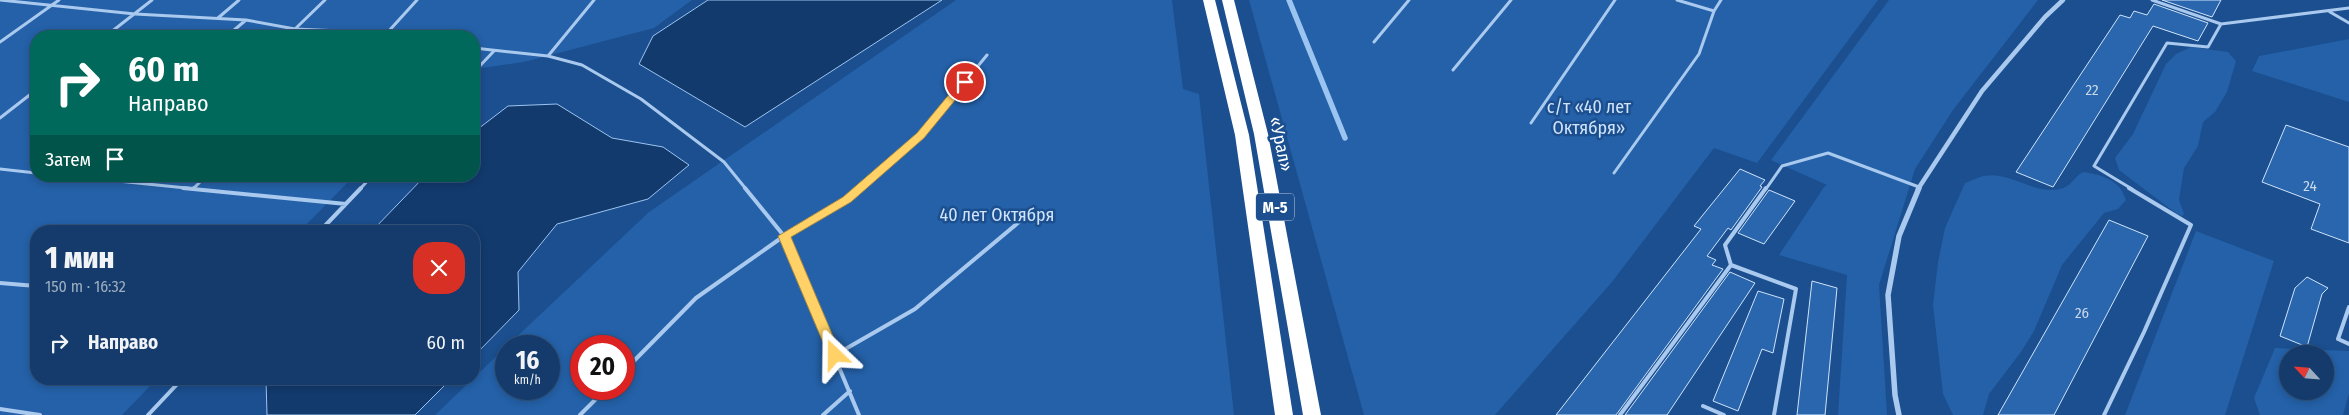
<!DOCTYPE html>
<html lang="ru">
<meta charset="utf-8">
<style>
body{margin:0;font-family:"Fira Sans Condensed",sans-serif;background:#1d4271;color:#f1f3f6;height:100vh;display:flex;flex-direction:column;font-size:19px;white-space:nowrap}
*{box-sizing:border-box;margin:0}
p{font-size:16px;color:#9dadc1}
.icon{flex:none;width:28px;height:28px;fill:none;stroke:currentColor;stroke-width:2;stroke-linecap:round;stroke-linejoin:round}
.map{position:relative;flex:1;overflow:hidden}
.panel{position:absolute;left:30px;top:225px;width:450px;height:160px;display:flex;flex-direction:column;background:#143b6b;border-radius:20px;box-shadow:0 2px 8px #0003,0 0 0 1px #33557e}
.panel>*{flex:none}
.hud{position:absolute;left:30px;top:30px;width:450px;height:152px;border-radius:20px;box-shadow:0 2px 8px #0003,0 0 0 1px #33557e;background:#00695c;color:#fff;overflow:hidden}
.needle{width:32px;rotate:296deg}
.fabs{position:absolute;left:2279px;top:345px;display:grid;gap:10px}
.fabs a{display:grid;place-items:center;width:55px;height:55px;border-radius:50%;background:#143b6b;box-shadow:0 2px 8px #0003,0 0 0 1px #33557e;font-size:25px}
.speed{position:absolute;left:495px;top:335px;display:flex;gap:10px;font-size:25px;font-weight:700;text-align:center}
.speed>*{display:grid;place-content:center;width:65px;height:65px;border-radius:50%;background:#143b6b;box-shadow:0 2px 8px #0003,0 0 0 1px #33557e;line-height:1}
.speed small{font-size:12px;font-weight:400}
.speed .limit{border:8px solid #d22;background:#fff;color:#111}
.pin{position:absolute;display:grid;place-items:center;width:42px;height:42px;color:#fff;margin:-21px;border:2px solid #fff;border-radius:50%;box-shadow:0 1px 5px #0007}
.me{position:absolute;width:55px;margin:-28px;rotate:337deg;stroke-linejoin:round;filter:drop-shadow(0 0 4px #0008)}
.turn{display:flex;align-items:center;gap:18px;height:105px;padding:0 15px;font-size:22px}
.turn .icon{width:65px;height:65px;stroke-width:2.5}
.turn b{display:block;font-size:35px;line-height:42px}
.then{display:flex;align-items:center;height:48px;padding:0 15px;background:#0003;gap:10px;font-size:19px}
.round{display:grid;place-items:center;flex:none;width:52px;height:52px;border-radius:20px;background:#1d4271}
.overview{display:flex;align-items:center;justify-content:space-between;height:85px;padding:0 15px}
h1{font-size:30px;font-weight:800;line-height:38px}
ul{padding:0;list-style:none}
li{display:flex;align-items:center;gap:15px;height:65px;padding:0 15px}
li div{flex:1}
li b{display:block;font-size:19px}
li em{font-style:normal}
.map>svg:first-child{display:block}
.green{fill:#2461a8;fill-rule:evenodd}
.water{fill:#123a6d;stroke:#9cc4f0}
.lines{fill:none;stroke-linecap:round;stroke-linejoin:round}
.stream{stroke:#9cc4f0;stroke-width:5.5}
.building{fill:#2a66ad;stroke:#cfe3fa}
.lane-far1{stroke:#a9c9ee;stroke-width:3}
.lane{stroke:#a9c9ee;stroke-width:4}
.street-far1{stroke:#a9c9ee;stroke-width:4.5}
.street{stroke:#a9c9ee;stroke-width:5.5}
.highway{fill:#fff;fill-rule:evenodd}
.route{fill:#ffd166;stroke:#a68842}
.labels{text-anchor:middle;stroke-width:5;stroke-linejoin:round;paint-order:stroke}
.number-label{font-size:15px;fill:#cad9ea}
.shield{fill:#1b4f8f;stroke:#bbcadd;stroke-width:1}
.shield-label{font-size:16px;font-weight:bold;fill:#fff}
.park-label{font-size:18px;fill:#cfe3fa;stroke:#1b4f8f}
.street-label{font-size:18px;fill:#fff;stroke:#1b4f8f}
</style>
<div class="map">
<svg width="2349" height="415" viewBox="0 0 2349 415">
<rect width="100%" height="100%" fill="#1b4f8f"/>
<path class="green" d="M0,0H692L654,28L524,62L474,69V36H36V176H354L300,231H36V379H157L122,415H0Z
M956,0H1172L1183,89L1199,94L1234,415H435L506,347V389H549V346H507L649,212ZM581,346H624V389H581Z
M1249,0H1878L1757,163L1714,148L1612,282L1495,415H1364Z
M1889,0H2038L1953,110L1915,169L1879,285L1887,415H1838L1847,275L1779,255L1824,187L1827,185L1771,160Z
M2349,39V102L2252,71L2259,56Z
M2191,47L2228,52L2236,61L2227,92L2215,112L2203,122L2198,146L2184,168L2179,200L2184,214L2182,216L2177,214L2119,170L2115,158L2133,134L2166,64L2176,54Z
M2083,172C2103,175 2120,180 2126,200L2118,209L2104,213L2062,265L2034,331L2021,352L1989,394L1983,415H1953L1943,394L1933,305L1938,262L1945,228L1965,183C1971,181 1978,177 1984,176C2010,171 2037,197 2063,188C2072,185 2075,176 2083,172Z
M2196,231L2274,261L2225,415H2125Z
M2275,348L2349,351V393L2343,415H2260L2254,398ZM2288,354H2325V391H2288Z"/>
<path class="water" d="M708,0H942L745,127L639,64L653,36Z
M557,104L612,138L663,147L689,165L648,199L557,224L518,272L519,310L474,356V231H372L425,176H474V132L508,106Z
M266,379H451L415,415H267Z"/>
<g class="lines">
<path class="stream" d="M1289,0L1345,138"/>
</g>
<path class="building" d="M2162,0H2221L2212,17Z
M2154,4L2208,23L2198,41L2153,26L2053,187L2016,172L2120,15L2130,18L2134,11L2147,15Z
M2286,125L2349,147V243L2311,229L2320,204L2262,182Z
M1740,169L1765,180L1760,186L1762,187L1731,230L1728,228L1707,256L1716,260L1712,265L1723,269L1616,415H1556L1701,229L1694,226Z
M1769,190L1795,201L1764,244L1738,233Z
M2109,220L2148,236L2054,415H1998Z
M1730,272L1755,283L1667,415H1625Z
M2307,277L2328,288L2322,294L2307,347L2280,336L2295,288Z
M1812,281L1837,288L1825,415H1797Z
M1758,291L1784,299L1773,353L1762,349L1738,411L1713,401Z"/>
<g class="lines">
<path class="lane-far1" d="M0,0L135,14L246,20L295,29L387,33L407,36
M1677,0L1714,11
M2152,0L2221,24
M2330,12L2349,23
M218,18L239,0
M295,29L325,0
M387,33L417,0
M106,36L152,0
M227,36L246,20
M0,42L59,0
M1374,42L1409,0
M474,48L548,56L582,65L641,99L724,162L746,189
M548,56L594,0
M1453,70L1511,0
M474,72L494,51
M0,118L36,90
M1531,123L1615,0
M0,169L36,173
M1614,173L1699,54L1714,11L1721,0
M69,176L196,189
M193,189L206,176
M360,189L372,176
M860,189L921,136L987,55
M1766,189L1782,166L1828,153L1919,187
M2132,189L2094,166L2167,43L2208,47L2221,24L2349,8"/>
<path class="lane" d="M183,188L346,204
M745,188L784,236L859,415
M193,189L194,188
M320,231L361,188
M1731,265L1796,289L1774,415
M0,283L36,286
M2349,307L2338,339L2349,344
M835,355L915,309L1019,222
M624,371L696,298L784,236L847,200L861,188
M1703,406L1724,415
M0,409L40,415
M148,415L182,379
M580,415L606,389
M823,415L850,391
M1620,415L1731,265L1725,245L1766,188
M2104,415L2144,332L2191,225L2129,188"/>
<path class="street-far1" d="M1918,189L1982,91L2045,17L2063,0"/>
<path class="street" d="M1899,415L1895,395L1888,295L1899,236L1919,188"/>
<path class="highway" d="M1203,0H1215L1249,135L1293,415H1275L1235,135Z
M1222,0H1234L1268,134L1321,415H1303L1254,134Z"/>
</g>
<path class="route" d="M965,79L970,82L924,138L851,202L791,237L841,355L839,359H830L778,236L843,197L917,133L961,80Z"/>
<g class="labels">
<g class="number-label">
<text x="2092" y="95">22</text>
<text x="2310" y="191">24</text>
<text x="2082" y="318">26</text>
</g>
<rect class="shield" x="1256" y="193.5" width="38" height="27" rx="4"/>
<g class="shield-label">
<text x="1275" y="213">М-5</text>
</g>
<g class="park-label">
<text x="1589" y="113">с/т «40 лет<tspan x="1589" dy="21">Октября»</tspan></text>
<text x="997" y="221">40 лет Октября</text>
</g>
<g class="street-label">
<text transform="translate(1281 144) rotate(78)" y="6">«Урал»</text>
</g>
</g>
</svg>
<div class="fabs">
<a><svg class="needle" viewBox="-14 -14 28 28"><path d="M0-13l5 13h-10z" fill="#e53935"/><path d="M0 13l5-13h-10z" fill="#9dadc1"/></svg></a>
</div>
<div class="speed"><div>16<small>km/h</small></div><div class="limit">20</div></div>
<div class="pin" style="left:965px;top:82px;background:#d93025"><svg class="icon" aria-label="arrive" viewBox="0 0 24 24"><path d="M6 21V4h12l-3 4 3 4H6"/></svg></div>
<svg class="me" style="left:835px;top:355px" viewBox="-20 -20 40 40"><path d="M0-17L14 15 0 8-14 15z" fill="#ffd166" stroke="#fff" stroke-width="4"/></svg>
<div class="hud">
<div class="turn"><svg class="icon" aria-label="right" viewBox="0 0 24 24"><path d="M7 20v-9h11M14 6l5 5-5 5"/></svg><div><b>60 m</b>Направо</div></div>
<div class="then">Затем<svg class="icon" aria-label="arrive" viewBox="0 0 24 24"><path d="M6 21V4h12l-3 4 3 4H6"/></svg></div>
</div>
<section class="panel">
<div class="overview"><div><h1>1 мин</h1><p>150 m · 16:32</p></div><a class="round" style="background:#d93025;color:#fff"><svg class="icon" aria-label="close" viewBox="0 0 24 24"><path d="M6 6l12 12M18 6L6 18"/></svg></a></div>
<ul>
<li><svg class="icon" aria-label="right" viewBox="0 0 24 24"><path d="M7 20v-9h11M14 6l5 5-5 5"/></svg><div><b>Направо</b></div><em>60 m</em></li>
</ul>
</section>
</div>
